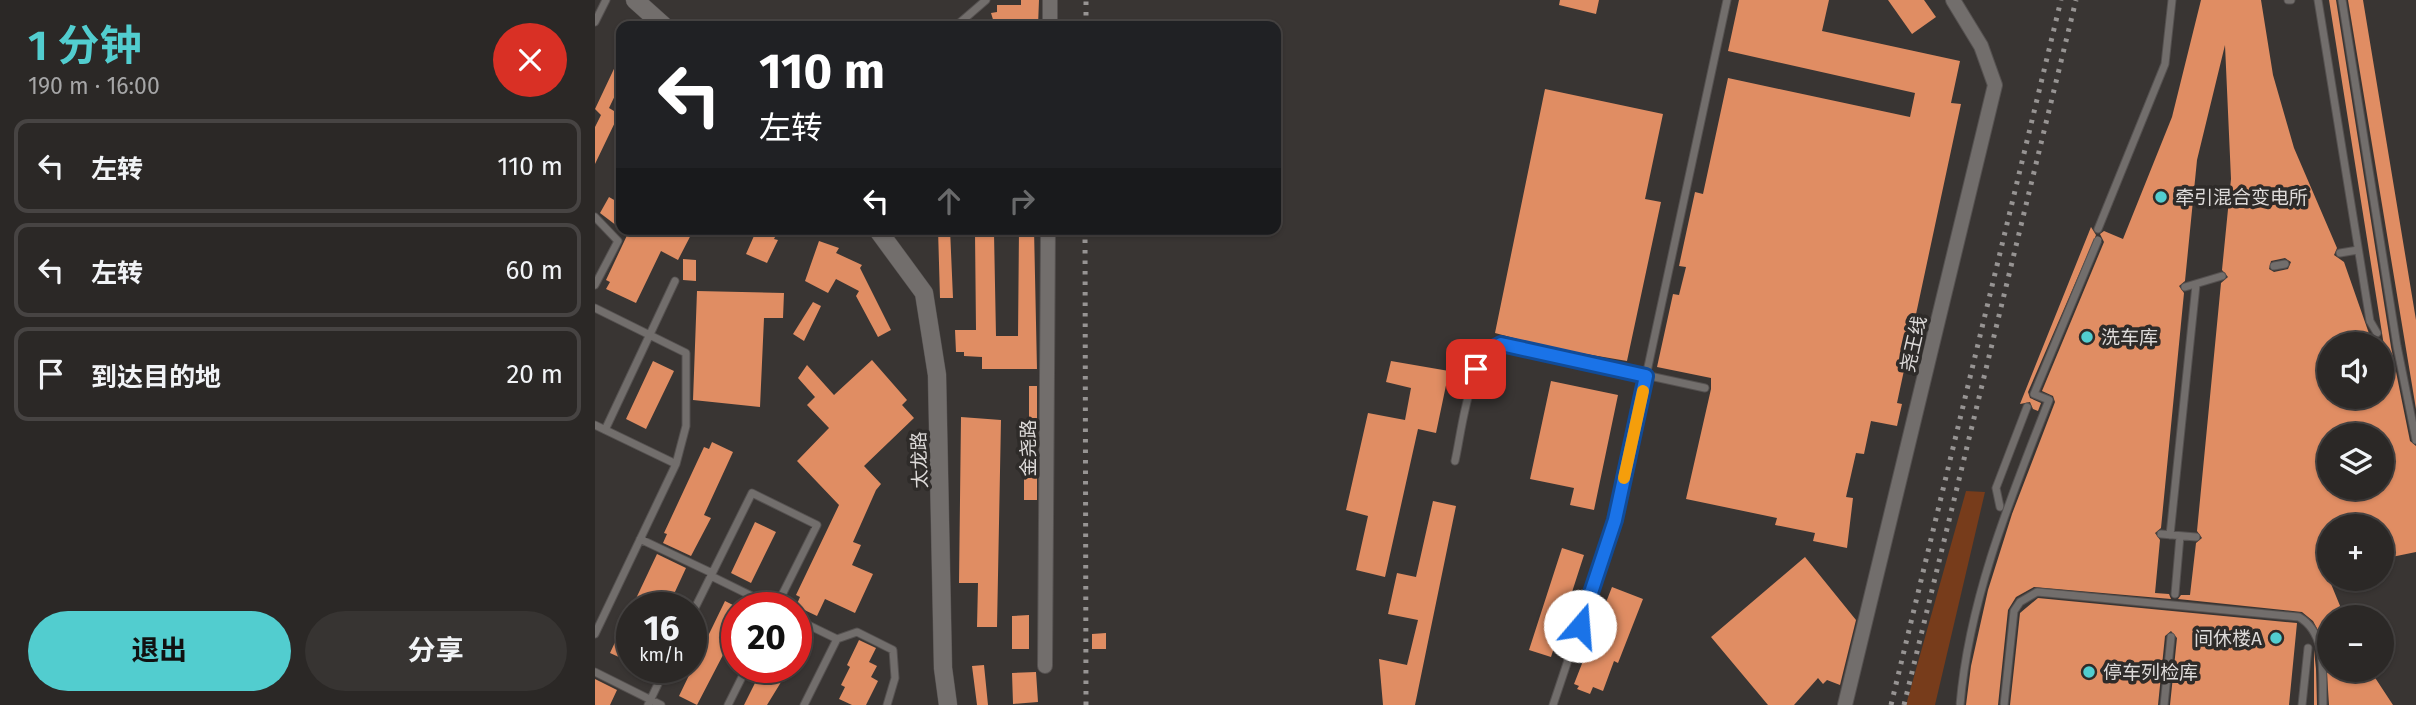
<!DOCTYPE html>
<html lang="zh">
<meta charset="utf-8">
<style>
body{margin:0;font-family:"Fira Sans","Noto Sans SC",sans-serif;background:#373432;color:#f1f3f6;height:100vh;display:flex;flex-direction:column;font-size:26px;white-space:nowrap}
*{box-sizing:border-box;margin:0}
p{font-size:23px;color:#a6a6a7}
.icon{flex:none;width:38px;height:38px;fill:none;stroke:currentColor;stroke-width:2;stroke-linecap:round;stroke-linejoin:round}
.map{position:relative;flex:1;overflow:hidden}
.side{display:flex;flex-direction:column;background:#2b2826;width:595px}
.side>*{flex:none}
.top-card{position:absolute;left:21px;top:21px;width:665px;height:214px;border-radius:14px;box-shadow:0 2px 5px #0004,0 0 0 2px #474443;background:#202124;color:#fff;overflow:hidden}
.tools{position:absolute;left:1722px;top:332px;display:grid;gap:14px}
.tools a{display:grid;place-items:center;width:77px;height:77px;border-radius:50%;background:#2b2826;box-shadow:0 2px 5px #0004,0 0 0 2px #474443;font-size:35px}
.speed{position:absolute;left:21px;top:592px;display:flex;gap:14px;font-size:35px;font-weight:700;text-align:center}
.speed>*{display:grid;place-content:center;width:91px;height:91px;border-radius:50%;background:#2b2826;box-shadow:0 2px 5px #0004,0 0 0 2px #474443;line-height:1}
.speed small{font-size:18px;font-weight:400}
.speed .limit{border:10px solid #d22;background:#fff;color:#111}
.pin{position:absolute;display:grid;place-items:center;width:60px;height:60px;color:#fff;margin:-30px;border-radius:14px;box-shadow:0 4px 10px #0006}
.me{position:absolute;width:77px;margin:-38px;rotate:18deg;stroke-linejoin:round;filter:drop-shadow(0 0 5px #0008)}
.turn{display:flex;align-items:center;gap:24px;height:147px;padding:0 28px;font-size:32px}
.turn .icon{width:91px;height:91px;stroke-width:2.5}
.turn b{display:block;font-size:49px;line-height:60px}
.lanes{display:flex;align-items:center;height:66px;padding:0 28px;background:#0003;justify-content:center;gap:35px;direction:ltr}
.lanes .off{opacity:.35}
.round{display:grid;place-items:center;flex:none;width:74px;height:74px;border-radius:37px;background:#373432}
.summary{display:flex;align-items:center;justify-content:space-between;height:119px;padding:0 28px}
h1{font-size:42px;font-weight:700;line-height:52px;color:#52cdcf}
.button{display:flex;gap:14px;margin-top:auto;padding:14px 28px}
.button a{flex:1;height:80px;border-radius:42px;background:#52cdcf;color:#111;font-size:28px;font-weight:700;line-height:80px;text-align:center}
.button a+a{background:#373432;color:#f1f3f6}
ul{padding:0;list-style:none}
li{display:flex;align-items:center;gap:21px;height:94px;margin:0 14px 10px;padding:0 14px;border:4px solid #474443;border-radius:14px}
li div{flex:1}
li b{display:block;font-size:26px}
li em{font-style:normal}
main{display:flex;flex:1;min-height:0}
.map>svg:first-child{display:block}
.green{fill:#773c1b}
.building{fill:#e08d63;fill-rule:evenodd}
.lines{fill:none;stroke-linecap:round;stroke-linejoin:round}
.service-casing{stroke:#555150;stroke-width:9}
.minor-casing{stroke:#555150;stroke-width:16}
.tertiary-casing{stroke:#555150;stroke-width:19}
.service{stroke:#726e6c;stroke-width:7}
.minor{stroke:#726e6c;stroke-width:14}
.tertiary{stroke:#726e6c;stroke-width:18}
.rail{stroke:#979493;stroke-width:5;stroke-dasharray:3.5 7;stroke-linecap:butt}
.service-bridge-casing{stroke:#555150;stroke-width:9;stroke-linecap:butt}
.service-bridge{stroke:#726e6c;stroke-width:7}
.route-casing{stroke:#114b97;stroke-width:18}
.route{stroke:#1a73e8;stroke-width:12}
.slow{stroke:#f59e0b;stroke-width:12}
.poi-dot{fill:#52cdcf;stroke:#2e2b29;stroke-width:2.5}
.labels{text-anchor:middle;stroke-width:7;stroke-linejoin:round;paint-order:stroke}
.poi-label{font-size:19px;fill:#dddad9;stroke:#2e2b29;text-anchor:start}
.street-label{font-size:19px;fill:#dddad9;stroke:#2e2b29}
</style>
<main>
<section class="side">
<div class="summary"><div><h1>1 分钟</h1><p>190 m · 16:00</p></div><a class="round" style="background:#d93025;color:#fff"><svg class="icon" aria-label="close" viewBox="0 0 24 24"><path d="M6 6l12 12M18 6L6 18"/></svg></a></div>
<ul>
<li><svg class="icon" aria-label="left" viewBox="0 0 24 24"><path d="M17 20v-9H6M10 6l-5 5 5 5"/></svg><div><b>左转</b></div><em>110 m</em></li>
<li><svg class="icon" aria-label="left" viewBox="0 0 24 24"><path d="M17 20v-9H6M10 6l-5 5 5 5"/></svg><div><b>左转</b></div><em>60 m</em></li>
<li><svg class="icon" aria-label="arrive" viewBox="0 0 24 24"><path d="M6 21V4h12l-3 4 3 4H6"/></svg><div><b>到达目的地</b></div><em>20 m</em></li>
</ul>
<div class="button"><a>退出</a><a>分享</a></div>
</section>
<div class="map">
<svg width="1821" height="705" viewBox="0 0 1821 705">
<rect width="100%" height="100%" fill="#393533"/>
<path class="green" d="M1371,491L1390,492L1340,705H1311Z"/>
<path class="building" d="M426,0H444L443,26H400L396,13L402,12V5H426Z
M965,0H1004L1001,14L964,5Z
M1144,0H1234L1227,31L1365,61L1356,103L1366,104L1302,403L1307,404L1302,426L1276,421L1269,454L1261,453L1251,497L1258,498L1252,548L1218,541L1220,533L1180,525L1182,518L1091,499L1116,389V378L1062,367L1078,294L1084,295L1091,267L1084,266L1100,192L1108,194L1133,78L1315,117L1320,93L1133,51Z
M1293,0H1329L1341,17L1317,34Z
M1606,0H1666L1678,75L1699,148L1742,248L1739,255L1749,262L1778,345H1734V397H1787V353L1790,352L1734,0H1741L1796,347L1815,441L1821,446V552L1787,559V527H1734V579L1750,618H1734V670H1775L1798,705H1734L1730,643L1718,621L1707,612L1583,599L1586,595H1595L1601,543L1607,538L1602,531L1626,283L1633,277L1627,270L1636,179L1630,45L1602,160L1590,281L1584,286L1589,293L1566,528L1560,533L1565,540L1560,593L1574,594L1576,599L1439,587L1421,597L1413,610L1403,705H1371L1376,666L1393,590L1417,514L1460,402L1458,396L1447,391L1509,242L1505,234L1509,231L1528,239L1577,117ZM1690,258L1696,262L1693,269L1679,272L1674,269L1676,261ZM1734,436H1787V488H1734Z
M1753,0H1768L1821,320V409Z
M26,54V83L14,108L24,114L0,164V127L6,115L0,109Z
M950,89L1068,114L1050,199L1066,202L1032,361L956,348L900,333Z
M14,197L26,204V229L5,213Z
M1496,227L1501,235L1433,392L1435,398L1446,403L1410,499L1443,411L1438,409L1435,402L1425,404Z
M35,229H99L83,260L66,251L41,303L11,289L15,282L11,280Z
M162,229H184L179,239L183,240L172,263L151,254Z
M343,229H355L358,298H345Z
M424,229H439L442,369H387V357L369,356V352H361L360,330H381L380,233H399L401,336H423Z
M224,241L244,248L241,253L267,265L265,268L296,330L283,337L261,296L264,291L241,279L233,293L210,281Z
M88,259L101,260V281L88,280Z
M102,291L189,293L188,318H169L165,407L98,400Z
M218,302L226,306L209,341L198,334Z
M277,360L312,400L307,405L319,418L269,466L286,484L281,490L258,542L266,545L257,565L278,574L260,613L230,599L222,616L201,606L205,597L201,595L244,505L202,461L234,428L212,405L220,397L203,378L212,365L239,395Z
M58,361L79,371L51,429L31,419Z
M796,361L854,371L841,433L823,429L790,577L761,570L773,516L751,510L773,413L810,420L816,388L791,382Z
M956,381L1023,395L999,510L975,505L979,488L935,479Z
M434,386H442V500H429V452H434Z
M366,417L406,420L402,627H382L383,583H364Z
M117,442L138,452L109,515L116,518L96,556L68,543L72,534L69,533L109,447L114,449Z
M838,501L861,506L820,705H788L784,659L812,665L823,620L793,614L802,573L821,577Z
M160,522L181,532L156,583L136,573Z
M967,548L989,555L956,657L934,650Z
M62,554L91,568L73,607L64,603L63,607H37Z
M1210,557L1261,620L1245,685L1232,680L1228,684L1223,678L1199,705H1173L1116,637Z
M1017,587L1048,599L1023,663L1019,661L1008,691L998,687L995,694L982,689L984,686L979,684Z
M1443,598L1702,623L1694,705H1575L1582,638L1576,631L1570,636L1563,705H1415L1425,613Z
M130,601L142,607V628L102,705L84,696Z
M37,606V663L15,653Z
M434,615V649H417V616Z
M511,633V649H497V634Z
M264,640L281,648L274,662L282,666L276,677L283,681L271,705H257L244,699L250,687L246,685L255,667L252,665Z
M1719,650L1721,669L1722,705H1719Z
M389,665L393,705H382L377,666Z
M168,667H190L188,672L191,674L172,705H149Z
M441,672L443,702L418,704L417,673Z
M0,679L22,690L15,705H0Z"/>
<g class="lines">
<defs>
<path id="service" d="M1693,0H1696
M1723,0L1775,321L1782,333
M1747,0L1802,346L1821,440
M0,22L11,0
M361,26L391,0
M0,217L23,241L0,285
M1503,229L1570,64L1577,0
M1745,253L1763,250
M1679,266L1690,264
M1590,287L1627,276
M0,308L91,353V426L81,464L0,634
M0,425L81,464
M10,430L80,281
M860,461C868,426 872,361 907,344L1110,388
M1405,507L1401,488L1432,407
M1566,534L1601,537
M1575,535L1601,285
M45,539L117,573
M116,576L179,607
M1580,594L1585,536
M96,616L157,493L222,525L181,607
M201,619L242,639
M0,672L66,705
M53,705L71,667
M133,705L152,667
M209,705L242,639L262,632L298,650L300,678L292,705
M958,705L1020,520L1132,0
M1569,705L1576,637
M1707,705L1713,648"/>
<path id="minor" d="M455,26V0
M450,666L453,229
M1250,705L1400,85L1386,46L1358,0"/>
<path id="tertiary" d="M40,0L69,26
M282,229L329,293L342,375L348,668L353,705"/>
</defs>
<use href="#service" class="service-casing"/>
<use href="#minor" class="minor-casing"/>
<use href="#tertiary" class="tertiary-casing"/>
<use href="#service" class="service"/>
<use href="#minor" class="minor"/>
<use href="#tertiary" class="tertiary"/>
<path class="rail" d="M491,26V0
M490,229L491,705
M1296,705L1466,0
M1309,705L1481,0"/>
<defs>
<path id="service-bridge" d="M1365,705C1374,599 1415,499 1454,400L1439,394L1503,240
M1409,705L1419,611L1425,602L1442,592L1704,617C1733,634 1727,675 1728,705"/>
</defs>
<use href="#service-bridge" class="service-bridge-casing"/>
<use href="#service-bridge" class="service-bridge"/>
</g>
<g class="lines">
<defs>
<path id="route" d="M881,369L893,351L906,344L1051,376L1020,520L985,626"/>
</defs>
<use href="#route" class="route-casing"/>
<use href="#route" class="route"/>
<path class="slow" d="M1029,478L1048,391"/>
</g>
<g class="poi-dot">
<circle cx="1566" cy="197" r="7"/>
<circle cx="1492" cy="337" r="7"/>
<circle cx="1681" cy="638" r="7"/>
<circle cx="1494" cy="672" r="7"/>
</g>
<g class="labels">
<g class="poi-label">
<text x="1580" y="204">牵引混合变电所</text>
<text x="1506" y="344">洗车库</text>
<text x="1667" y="645" text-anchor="end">间休楼A</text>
<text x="1508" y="679">停车列检库</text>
</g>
<g class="street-label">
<text transform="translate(1318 344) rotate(-77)" y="7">尧王线</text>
<text transform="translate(433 448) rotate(-90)" y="7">金尧路</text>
<text transform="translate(324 460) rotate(-92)" y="7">太龙路</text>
</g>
</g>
</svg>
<div class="tools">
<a><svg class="icon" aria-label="sound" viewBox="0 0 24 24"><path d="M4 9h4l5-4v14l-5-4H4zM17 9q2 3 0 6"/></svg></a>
<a><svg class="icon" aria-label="layers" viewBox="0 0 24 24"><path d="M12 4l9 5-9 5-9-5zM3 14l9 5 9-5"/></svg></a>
<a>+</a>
<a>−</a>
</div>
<div class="speed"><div>16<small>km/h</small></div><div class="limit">20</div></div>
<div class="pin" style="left:881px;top:369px;background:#d93025"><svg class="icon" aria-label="arrive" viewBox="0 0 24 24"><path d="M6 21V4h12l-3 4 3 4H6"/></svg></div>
<svg class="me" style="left:985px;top:626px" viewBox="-20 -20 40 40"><circle r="19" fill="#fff"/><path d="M0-13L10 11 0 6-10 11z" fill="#1a73e8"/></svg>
<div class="top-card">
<div class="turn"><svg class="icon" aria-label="left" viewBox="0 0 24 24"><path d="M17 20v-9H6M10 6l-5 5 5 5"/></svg><div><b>110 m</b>左转</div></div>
<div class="lanes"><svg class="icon" aria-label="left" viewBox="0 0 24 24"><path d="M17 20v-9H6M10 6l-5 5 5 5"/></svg><svg class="icon off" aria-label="ahead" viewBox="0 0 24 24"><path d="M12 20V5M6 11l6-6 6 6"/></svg><svg class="icon off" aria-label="right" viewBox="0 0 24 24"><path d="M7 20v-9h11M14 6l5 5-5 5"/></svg></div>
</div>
</div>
</main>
